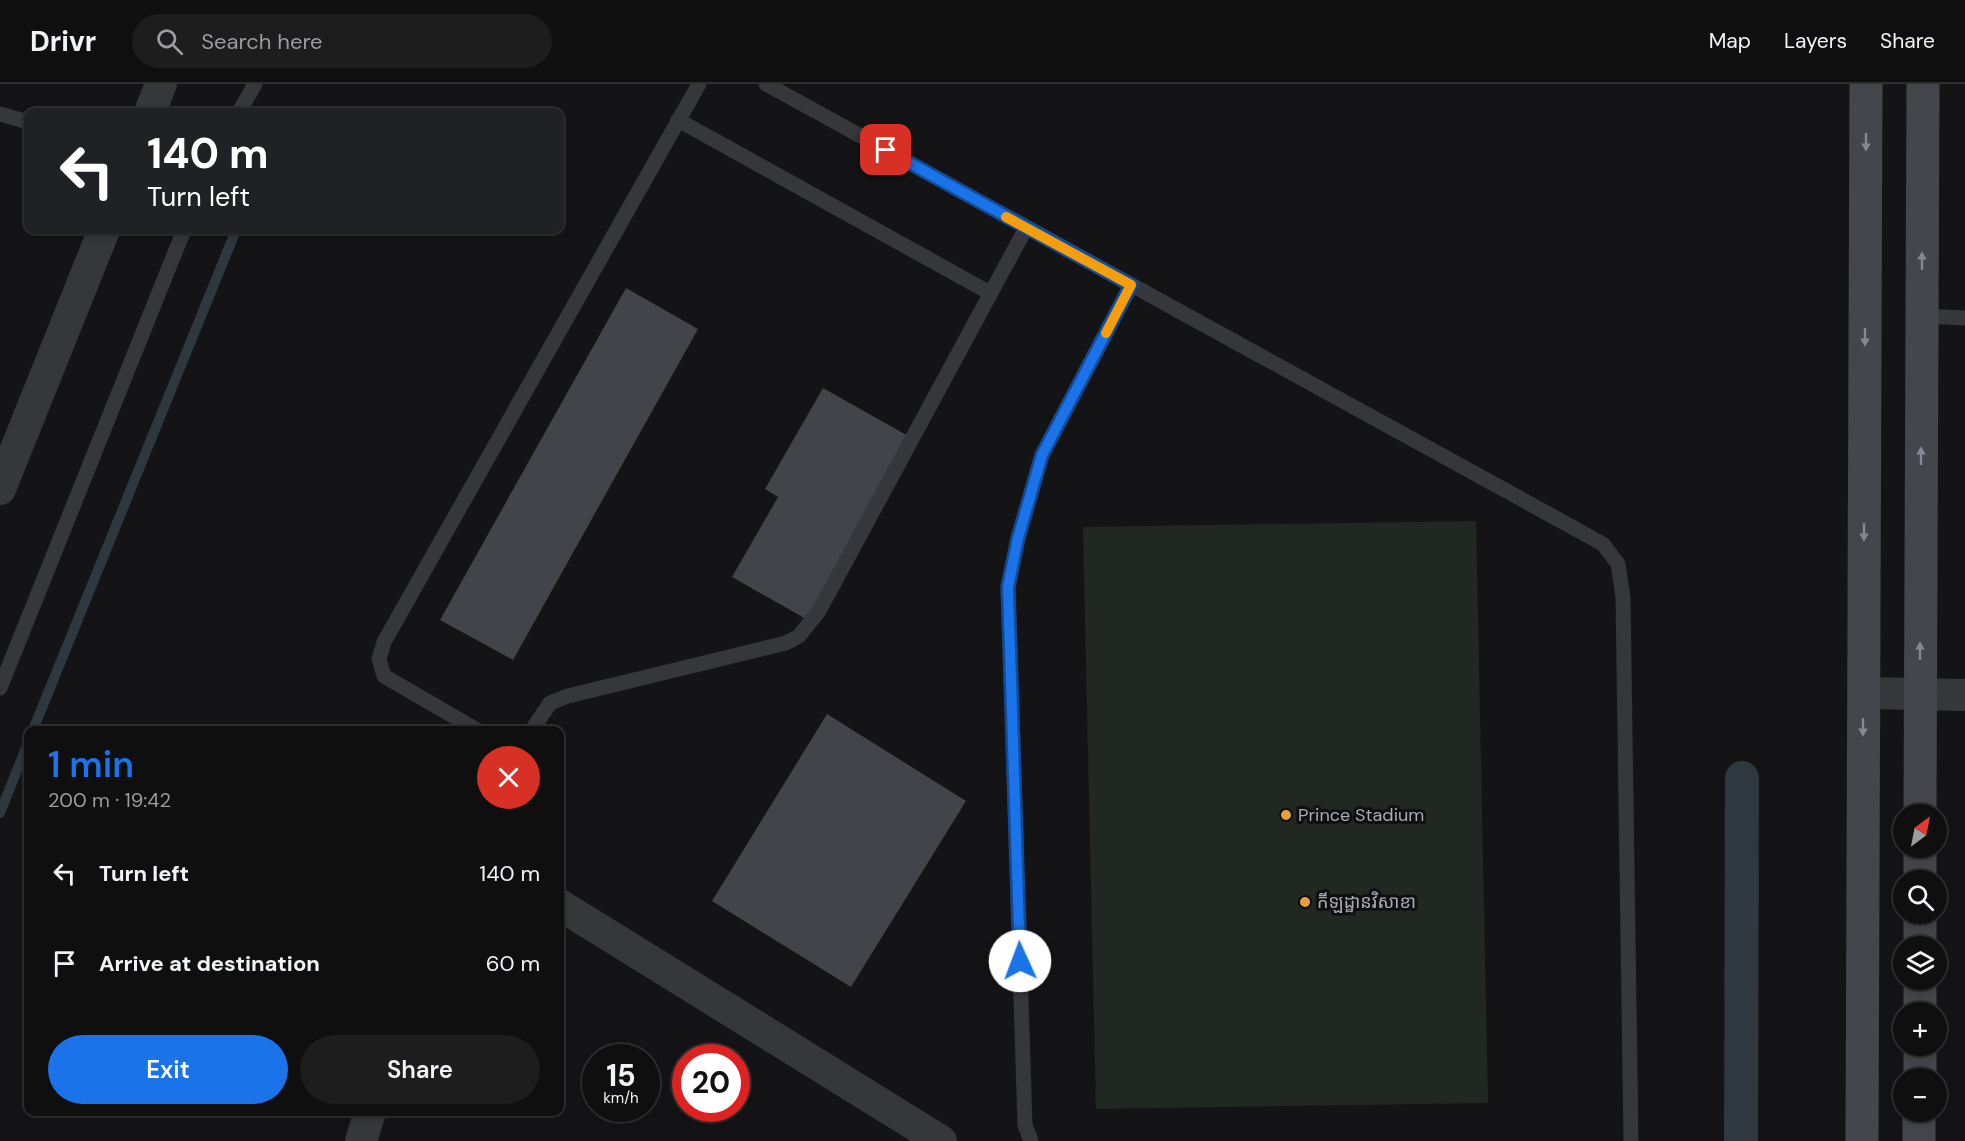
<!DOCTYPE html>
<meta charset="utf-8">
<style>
body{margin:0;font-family:"DM Sans","Noto Sans Khmer",sans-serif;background:#1d1d1e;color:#f1f3f6;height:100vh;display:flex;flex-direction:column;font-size:22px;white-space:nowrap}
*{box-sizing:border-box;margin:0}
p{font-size:20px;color:#9b9c9f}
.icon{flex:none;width:33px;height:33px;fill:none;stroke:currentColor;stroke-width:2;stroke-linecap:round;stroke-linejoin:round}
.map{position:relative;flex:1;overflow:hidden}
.panel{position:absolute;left:24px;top:642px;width:540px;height:390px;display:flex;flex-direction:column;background:#0f0f10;border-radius:12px;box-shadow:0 3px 9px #0003,0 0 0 2px #2f2f30}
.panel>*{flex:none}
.guide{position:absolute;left:24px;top:24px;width:540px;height:126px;border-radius:12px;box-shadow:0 3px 9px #0003,0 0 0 2px #2f2f30;background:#202124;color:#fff;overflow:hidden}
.needle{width:39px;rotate:32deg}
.tools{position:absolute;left:1893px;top:720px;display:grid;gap:12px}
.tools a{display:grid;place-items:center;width:54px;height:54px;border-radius:50%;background:#0f0f10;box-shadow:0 3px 9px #0003,0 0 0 2px #2f2f30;font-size:30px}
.speed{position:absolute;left:582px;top:960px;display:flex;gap:12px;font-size:30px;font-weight:700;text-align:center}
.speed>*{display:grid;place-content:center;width:78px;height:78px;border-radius:50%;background:#0f0f10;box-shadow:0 3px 9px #0003,0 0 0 2px #2f2f30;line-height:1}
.speed small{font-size:15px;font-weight:400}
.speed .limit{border:9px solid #d22;background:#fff;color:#111}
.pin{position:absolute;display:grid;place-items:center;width:51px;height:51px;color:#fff;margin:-26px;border-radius:12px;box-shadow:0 3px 9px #0006}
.me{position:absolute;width:66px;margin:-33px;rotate:358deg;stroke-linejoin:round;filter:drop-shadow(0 0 4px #0008)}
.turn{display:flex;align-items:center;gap:21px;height:126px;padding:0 24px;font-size:27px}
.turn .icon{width:78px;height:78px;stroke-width:2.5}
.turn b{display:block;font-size:42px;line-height:51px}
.round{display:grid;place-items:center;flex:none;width:63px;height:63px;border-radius:32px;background:#1d1d1e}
.overview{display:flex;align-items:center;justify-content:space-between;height:102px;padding:0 24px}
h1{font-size:36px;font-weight:600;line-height:45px;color:#1a73e8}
.button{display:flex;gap:12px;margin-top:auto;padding:12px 24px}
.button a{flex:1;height:69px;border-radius:36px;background:#1a73e8;color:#fff;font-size:24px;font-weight:600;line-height:69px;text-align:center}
.button a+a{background:#1d1d1e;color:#f1f3f6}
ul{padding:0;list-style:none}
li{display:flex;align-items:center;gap:18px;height:90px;padding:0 24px}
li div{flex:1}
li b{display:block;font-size:22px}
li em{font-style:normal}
header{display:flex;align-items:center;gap:36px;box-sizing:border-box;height:84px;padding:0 30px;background:#0f0f10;border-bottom:2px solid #2f2f30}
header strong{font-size:28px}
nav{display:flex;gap:33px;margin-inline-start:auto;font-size:21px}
.search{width:420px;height:54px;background:#1d1d1e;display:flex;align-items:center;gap:15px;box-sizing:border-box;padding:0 21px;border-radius:33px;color:#9b9c9f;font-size:22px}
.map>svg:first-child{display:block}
.green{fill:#212821}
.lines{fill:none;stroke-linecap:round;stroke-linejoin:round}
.stream{stroke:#2e383e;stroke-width:10}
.canal{stroke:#2e383e;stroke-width:34}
.building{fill:#434449}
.lane{stroke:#35373b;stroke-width:15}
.street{stroke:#35373b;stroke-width:32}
.secondary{stroke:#44464b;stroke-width:33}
.oneway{fill:#848890}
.route-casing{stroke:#114b97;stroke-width:15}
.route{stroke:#1a73e8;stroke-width:10}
.slow{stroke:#f59e0b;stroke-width:10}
.poi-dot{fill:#e8a13a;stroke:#0f0f11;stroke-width:2}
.labels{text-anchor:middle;stroke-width:6;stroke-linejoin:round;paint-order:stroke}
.poi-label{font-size:18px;fill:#a7acb5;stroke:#0f0f11;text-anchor:start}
</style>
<header>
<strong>Drivr</strong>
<div class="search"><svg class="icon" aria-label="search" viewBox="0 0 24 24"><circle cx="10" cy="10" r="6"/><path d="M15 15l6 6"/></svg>Search here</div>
<nav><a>Map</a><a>Layers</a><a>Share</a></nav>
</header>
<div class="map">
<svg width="1965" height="1057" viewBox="0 0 1965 1057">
<rect width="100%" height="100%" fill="#141416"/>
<path class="green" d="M1476,437L1488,1019L1096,1025L1083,443Z"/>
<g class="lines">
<path class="stream" d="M33,646L236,146
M0,729L28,659"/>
<path class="canal" d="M1741,1057L1742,694"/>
</g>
<path class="building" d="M626,204L698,245L513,576L440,536Z
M823,304L910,353L806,535L732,493L778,413L765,405Z
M827,630L966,717L851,903L712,817Z"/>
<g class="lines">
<path class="lane" d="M766,0L1603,460L1618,480L1623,513L1631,1057
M239,28L255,0
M0,30L28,38
M678,36L990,209
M1922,232L1965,234
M0,604L184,146
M477,646L384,592L379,575L384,558L699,0
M532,646L550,619L568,612L786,559L799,552L819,527L1026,144
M1031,1057L1025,1041L1008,503L1018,454L1042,371L1131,201"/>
<path class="street" d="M150,28L161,0
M0,405L104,146
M1864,609L1965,611
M560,821L941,1057
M361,1057L370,1028"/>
<path class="secondary" d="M1920,730L1923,0
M1920,796V764
M1920,862V830
M1920,928V896
M1920,994V962
M1862,1057L1866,0
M1919,1057V1028"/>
</g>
<defs><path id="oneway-solid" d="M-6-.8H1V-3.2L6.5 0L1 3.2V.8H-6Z" transform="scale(1.5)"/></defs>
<g class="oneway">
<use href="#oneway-solid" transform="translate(1866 58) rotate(90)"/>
<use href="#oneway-solid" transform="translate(1922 177) rotate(-90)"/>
<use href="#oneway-solid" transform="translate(1865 253) rotate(90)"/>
<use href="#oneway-solid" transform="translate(1921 372) rotate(-90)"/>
<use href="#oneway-solid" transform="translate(1864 448) rotate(90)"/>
<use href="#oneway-solid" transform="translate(1920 567) rotate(-90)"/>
<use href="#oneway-solid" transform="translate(1863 643) rotate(90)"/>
</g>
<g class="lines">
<defs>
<path id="route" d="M886,66L1131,201L1042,371L1018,454L1008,503L1020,877"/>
</defs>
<use href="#route" class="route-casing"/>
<use href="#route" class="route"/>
<path class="slow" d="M1006,133L1131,201L1106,249"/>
</g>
<g class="poi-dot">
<circle cx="1286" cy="731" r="6"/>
<circle cx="1305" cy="818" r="6"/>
</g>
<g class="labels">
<g class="poi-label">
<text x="1298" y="737">Prince Stadium</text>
<text x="1317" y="824">កីឡដ្ឋានវិសាខា</text>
</g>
</g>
</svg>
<div class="tools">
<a><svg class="needle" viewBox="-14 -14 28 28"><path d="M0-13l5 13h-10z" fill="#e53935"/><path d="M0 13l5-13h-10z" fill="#9b9c9f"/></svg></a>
<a><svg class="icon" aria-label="search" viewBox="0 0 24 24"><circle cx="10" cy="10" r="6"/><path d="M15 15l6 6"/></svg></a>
<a><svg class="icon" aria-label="layers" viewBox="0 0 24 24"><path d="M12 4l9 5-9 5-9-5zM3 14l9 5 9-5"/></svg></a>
<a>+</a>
<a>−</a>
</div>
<div class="speed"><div>15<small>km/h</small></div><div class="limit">20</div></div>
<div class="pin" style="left:886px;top:66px;background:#d93025"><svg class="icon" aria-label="arrive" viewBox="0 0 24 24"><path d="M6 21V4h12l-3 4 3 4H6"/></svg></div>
<svg class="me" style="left:1020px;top:877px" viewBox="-20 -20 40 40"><circle r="19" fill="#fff"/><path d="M0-13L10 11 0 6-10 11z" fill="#1a73e8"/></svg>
<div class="guide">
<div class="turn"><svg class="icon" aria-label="left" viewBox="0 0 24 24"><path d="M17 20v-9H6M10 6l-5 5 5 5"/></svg><div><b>140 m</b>Turn left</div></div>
</div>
<section class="panel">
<div class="overview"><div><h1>1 min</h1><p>200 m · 19:42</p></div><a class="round" style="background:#d93025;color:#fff"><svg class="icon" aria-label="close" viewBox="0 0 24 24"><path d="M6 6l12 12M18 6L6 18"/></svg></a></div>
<ul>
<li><svg class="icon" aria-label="left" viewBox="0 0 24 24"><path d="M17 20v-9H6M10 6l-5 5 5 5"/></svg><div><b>Turn left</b></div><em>140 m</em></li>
<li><svg class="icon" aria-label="arrive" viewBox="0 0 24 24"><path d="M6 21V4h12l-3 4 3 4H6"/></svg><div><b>Arrive at destination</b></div><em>60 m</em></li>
</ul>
<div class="button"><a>Exit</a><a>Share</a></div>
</section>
</div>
